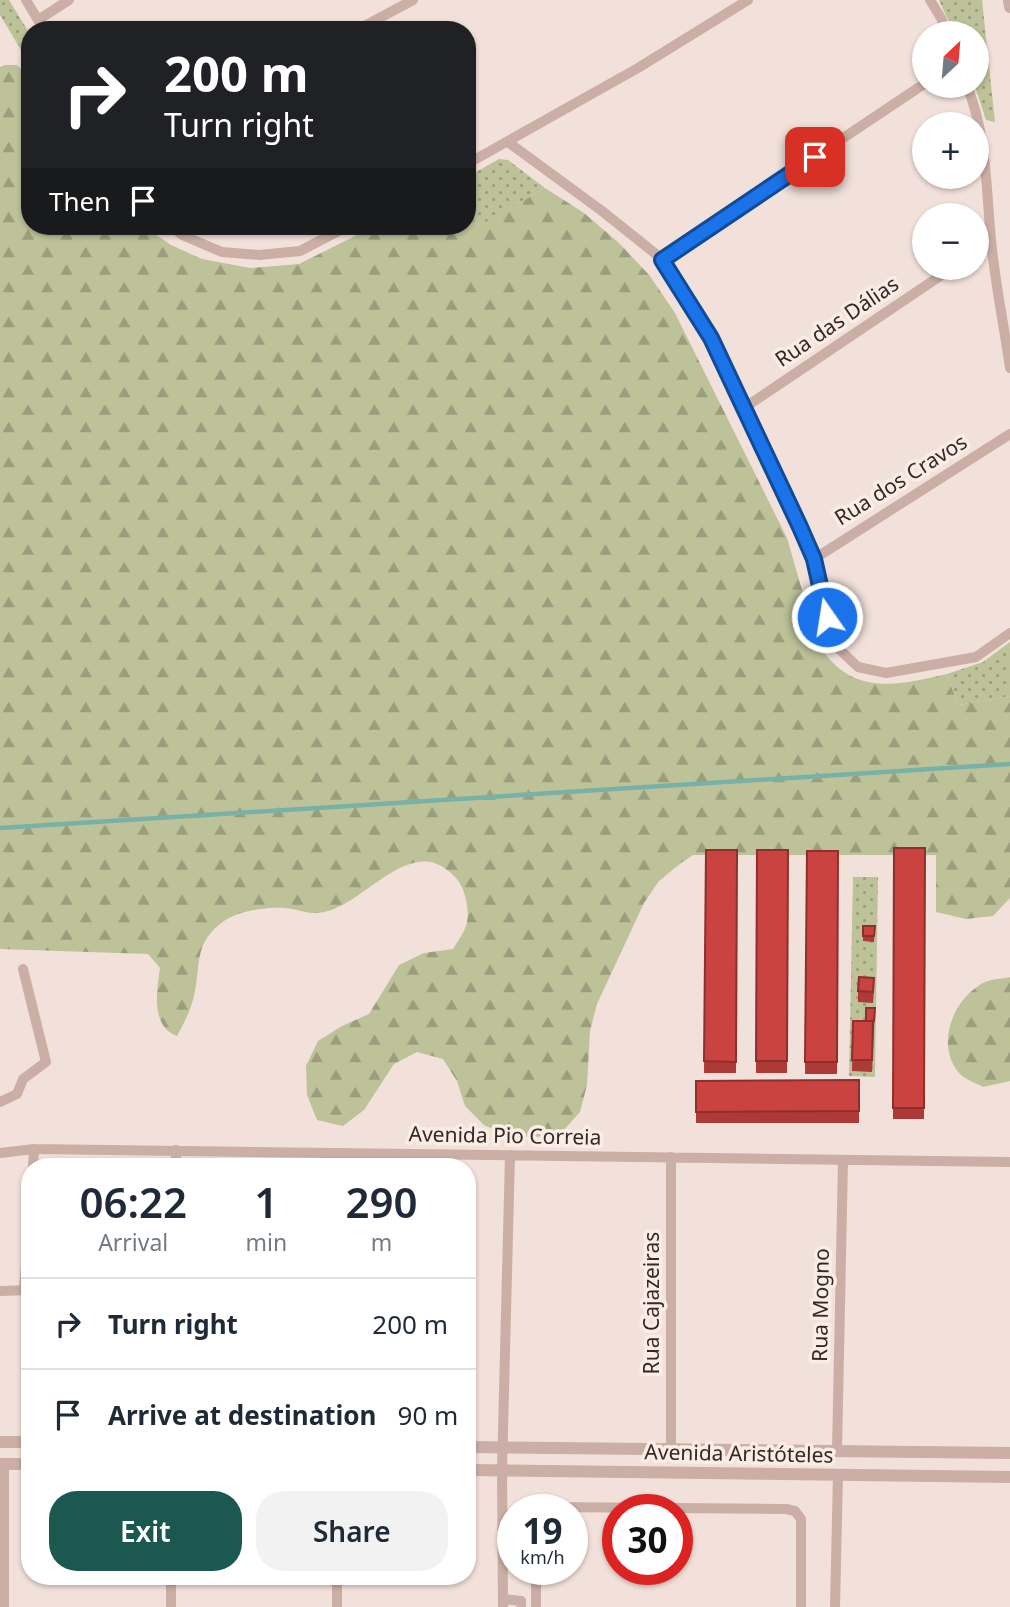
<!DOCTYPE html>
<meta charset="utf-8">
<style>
body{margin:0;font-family:"Noto Sans",sans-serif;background:#f2f2f3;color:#1f2937;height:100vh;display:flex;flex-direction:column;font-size:26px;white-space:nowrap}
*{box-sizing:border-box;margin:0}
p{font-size:23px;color:#747a83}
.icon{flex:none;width:38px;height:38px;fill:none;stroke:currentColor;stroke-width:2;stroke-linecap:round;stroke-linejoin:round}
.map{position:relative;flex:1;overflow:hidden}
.side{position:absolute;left:21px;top:1158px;width:455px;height:427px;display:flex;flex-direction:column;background:#fff;border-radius:28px;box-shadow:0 2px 5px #0004}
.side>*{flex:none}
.banner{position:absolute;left:21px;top:21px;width:455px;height:214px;border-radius:28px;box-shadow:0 2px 5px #0004;background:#202124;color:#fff;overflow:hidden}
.needle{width:46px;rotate:26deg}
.buttons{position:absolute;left:912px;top:21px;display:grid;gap:14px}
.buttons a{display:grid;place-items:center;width:77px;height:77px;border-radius:50%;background:#fff;box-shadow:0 2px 5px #0004;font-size:35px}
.speed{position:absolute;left:497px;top:1494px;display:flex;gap:14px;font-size:35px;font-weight:700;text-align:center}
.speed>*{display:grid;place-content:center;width:91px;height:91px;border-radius:50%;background:#fff;box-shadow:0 2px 5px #0004;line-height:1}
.speed small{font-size:18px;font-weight:400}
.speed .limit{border:10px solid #d22;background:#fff;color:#111}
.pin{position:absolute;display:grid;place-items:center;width:60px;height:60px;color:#fff;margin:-30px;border-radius:14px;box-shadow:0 4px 10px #0006}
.me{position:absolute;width:77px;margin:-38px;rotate:347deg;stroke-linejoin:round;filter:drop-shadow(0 0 5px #0008)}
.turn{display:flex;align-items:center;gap:24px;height:147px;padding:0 28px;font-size:32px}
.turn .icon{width:91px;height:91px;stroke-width:2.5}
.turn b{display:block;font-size:49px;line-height:60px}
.then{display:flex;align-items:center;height:66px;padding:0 28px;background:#0003;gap:14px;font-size:26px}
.eta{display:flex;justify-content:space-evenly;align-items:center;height:119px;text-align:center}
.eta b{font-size:42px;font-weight:600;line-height:49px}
.button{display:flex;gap:14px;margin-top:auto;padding:14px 28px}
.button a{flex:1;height:80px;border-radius:28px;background:#1b5950;color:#fff;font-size:28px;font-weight:600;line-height:80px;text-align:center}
.button a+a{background:#f2f2f3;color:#1f2937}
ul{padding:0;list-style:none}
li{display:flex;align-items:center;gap:21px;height:91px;padding:0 28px;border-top:2px solid #e0e1e3}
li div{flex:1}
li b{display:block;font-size:26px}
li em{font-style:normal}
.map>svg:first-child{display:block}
.forest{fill:url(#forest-firs)}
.park{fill:url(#park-dots)}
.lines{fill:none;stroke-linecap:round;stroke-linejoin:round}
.stream{stroke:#78b1a7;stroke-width:4.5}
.minor{stroke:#cbaea5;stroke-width:10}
.tertiary{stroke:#cbaea5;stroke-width:12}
.wall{fill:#ae3a37}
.building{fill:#ca4340;stroke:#8d2f2d;stroke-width:2}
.route-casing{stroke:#114b97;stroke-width:18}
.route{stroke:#1a73e8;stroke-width:12}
.labels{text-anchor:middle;stroke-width:7;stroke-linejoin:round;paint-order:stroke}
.street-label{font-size:21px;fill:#362827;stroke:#faede6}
</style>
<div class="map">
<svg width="1010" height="1607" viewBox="0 0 1010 1607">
<defs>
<pattern id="forest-firs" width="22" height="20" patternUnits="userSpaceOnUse" patternTransform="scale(1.75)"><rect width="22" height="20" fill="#bdc299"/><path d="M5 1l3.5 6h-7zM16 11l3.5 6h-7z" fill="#9a9e7d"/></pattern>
<pattern id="park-dots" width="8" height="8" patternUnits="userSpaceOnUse" patternTransform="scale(1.75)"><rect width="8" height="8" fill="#bdc299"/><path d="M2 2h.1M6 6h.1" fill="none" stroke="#9a9e7d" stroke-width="1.8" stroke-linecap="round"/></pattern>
</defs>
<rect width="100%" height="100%" fill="#f2e1da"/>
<path class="forest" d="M5,65H17L30,77V226H143L171,245L202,259L250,268L299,264L375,226H461L466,233L545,188L584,213L619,243L650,276L675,313L787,538L817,642C850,697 895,686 947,674L958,705L1010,696V898L993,916L966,919L936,912V855H693L681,863L659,881L644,903L597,1004L590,1031L587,1085L580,1112L562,1132L536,1137L509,1136L484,1125L465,1106L457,1081L443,1059L417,1052L394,1064L364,1110L343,1126L317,1120L307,1095L306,1066L318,1041L342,1026L369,1014L399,965L424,953L453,949C465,930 471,924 466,900C463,886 458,878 447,870C406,837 359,911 318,913C308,914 297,909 286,908C268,907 239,910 224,921C194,943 201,961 195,991C192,1008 185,1021 177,1036C150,1026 157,990 160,968L148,954L0,949V67Z
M1010,977V1081L983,1087C976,1083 964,1079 959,1073C935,1045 953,999 983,983C990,979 1002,979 1010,977Z"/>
<path class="park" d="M0,0H9L30,34V65L0,15Z
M939,0H982L995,122L986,120L975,86L976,33H954Z
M499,159L508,160L545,188L465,234L461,226H467V177Z
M1010,642V696L958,705L947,674L983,662Z
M853,877H878L875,1077L849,1076Z"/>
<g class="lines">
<path class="stream" d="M0,828L1010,764"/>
<path class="minor" d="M26,0L44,30
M930,0L941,18L947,33
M38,20L69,0
M357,30L413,0
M967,86C987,135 986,188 991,240C995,283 1004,325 1010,368
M508,142L602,211L662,259L711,338L800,527L814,559L827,617L837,647L858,667L886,673L976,657L1010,633
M467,164L638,68L748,0
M171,226L182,235L222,252L259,255L300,251L348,226
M976,251L991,241
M662,259L924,84
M744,408L952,268
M814,559L1010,434
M0,1102L17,1094L23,1079L46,1062L23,969
M0,1153L34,1149L1010,1162
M671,1157V1449
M33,1167L34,1149
M176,1167V1150
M345,1167V1153
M24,1290L30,1214
M0,1291L30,1290
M837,1451L843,1160
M4,1464V1607
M539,1510L546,1507L786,1509L795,1511L801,1519V1607
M503,1599L521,1601V1607
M171,1607V1577
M337,1607V1577
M503,1607L502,1470L510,1155
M536,1607V1570
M835,1607L838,1474"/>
<path class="tertiary" d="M1009,0L1010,7
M0,1442H30
M467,1447L1010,1453
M0,1464H30
M467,1470L1010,1477"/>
</g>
<path class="wall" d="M894,848H925L924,1119H893Z
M706,850H737L736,1073H704Z
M757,850H788L787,1073H756Z
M807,851H838L837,1074H805Z
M863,926H875L874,942L863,941Z
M874,989L873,1003L858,1002V991Z
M875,1008L872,1072L852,1071L853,1021H866Z
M859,1080V1123H696V1081Z"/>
<path class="building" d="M894,848H925L924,1108H893Z
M706,850H737L736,1062L704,1061Z
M757,850H788L787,1061H756Z
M807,851H838L837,1062H805Z
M863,926H875L874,936H863Z
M859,977L874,978L873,992L858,991Z
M866,1008H875L874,1021H866Z
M853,1021H873L872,1060H852Z
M859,1080V1111L696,1112V1081Z"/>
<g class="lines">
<defs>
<path id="route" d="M815,157L662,260L711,338L800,527L814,559L827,617"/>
</defs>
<use href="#route" class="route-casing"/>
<use href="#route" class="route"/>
</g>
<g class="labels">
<g class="street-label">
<text transform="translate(837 322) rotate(-34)" y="7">Rua das Dálias</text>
<text transform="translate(901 480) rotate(-32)" y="7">Rua dos Cravos</text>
<text transform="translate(505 1136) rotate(1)" y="7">Avenida Pio Correia</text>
<text transform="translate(652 1303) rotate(-90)" y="7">Rua Cajazeiras</text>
<text transform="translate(821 1305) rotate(-89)" y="7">Rua Mogno</text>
<text transform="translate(739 1454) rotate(1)" y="7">Avenida Aristóteles</text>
</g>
</g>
</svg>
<div class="buttons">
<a><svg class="needle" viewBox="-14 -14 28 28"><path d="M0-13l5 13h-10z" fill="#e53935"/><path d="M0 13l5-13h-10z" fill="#747a83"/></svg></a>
<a>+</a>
<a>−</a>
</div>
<div class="speed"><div>19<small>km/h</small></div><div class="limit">30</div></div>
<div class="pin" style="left:815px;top:157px;background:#d93025"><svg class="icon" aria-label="arrive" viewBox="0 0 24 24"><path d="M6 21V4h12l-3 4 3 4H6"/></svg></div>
<svg class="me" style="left:827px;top:617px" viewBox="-20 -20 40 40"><circle r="17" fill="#1a73e8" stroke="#fff" stroke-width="3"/><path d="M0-11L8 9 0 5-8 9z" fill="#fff"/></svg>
<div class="banner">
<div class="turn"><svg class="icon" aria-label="right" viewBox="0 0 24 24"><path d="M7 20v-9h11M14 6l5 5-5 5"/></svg><div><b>200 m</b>Turn right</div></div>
<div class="then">Then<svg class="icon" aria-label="arrive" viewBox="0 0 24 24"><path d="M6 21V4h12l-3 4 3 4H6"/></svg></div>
</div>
<section class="side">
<div class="eta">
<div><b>06:22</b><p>Arrival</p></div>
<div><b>1</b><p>min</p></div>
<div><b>290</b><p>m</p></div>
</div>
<ul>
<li><svg class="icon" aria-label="right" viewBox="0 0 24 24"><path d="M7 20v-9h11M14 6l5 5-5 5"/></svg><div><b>Turn right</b></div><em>200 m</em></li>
<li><svg class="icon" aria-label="arrive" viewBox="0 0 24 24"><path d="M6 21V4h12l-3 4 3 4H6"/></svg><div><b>Arrive at destination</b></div><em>90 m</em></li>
</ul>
<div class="button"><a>Exit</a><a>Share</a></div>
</section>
</div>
